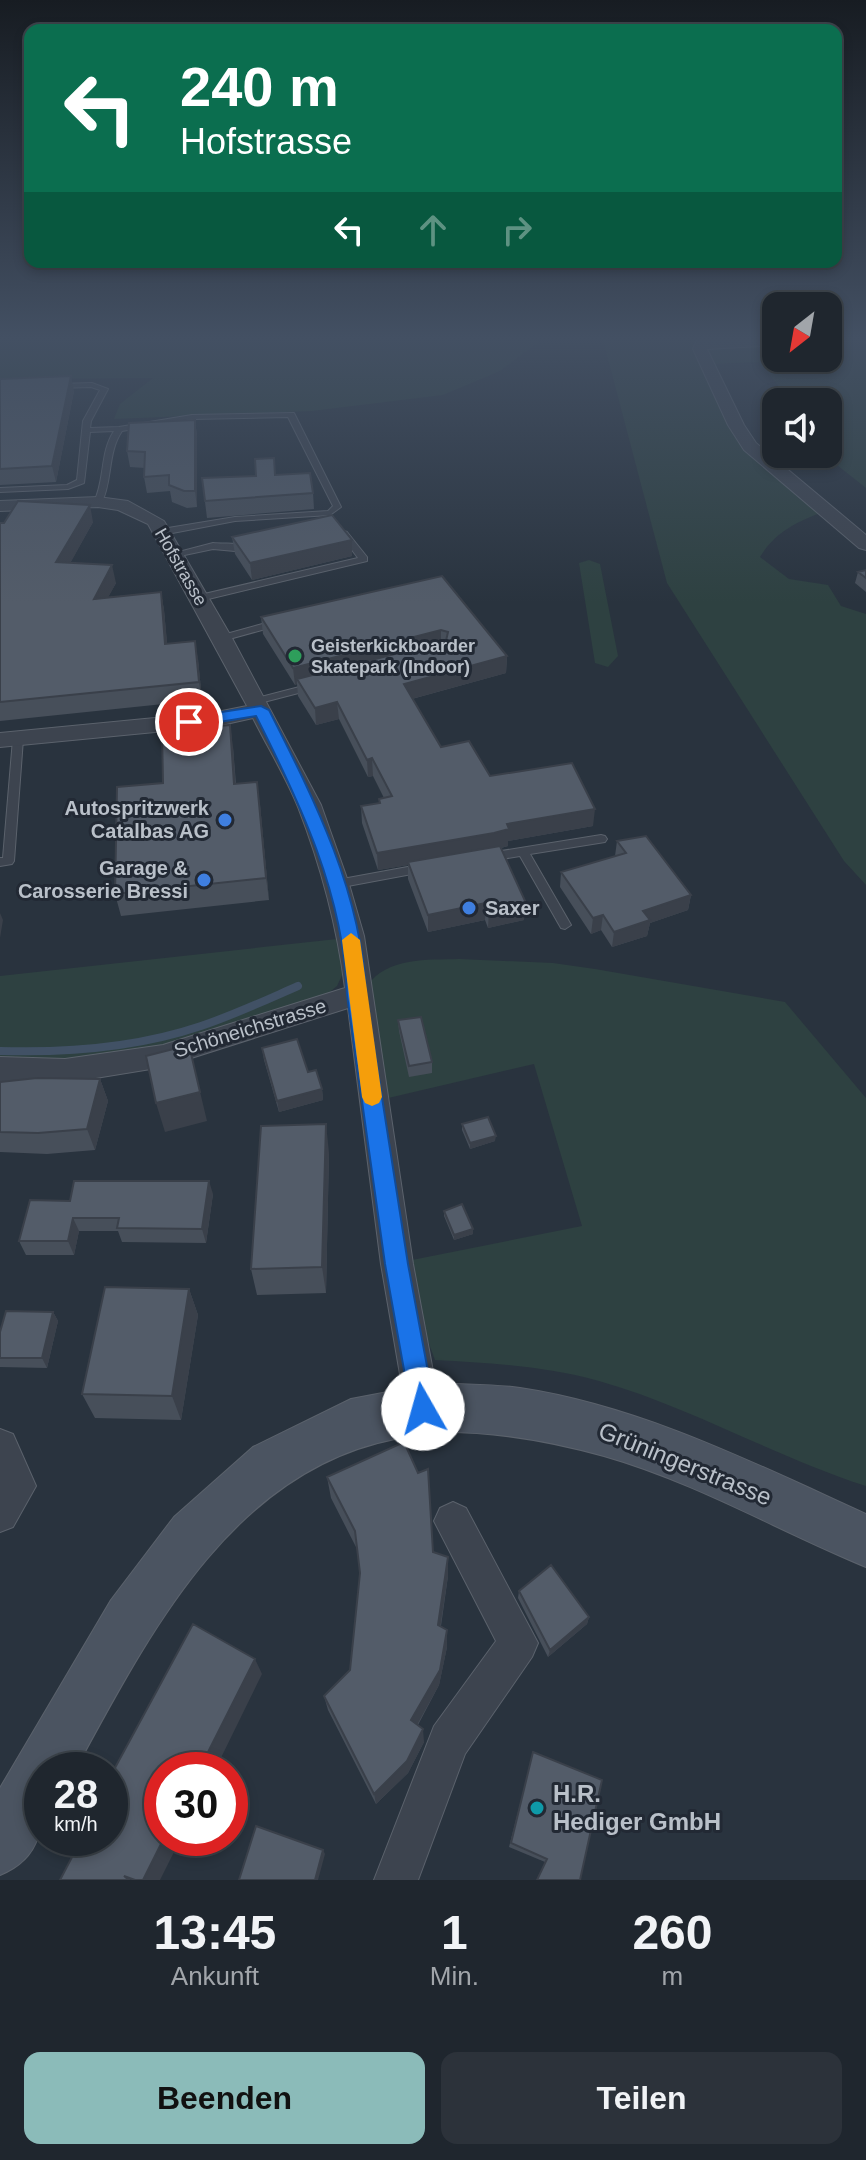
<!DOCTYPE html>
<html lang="de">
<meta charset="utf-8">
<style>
body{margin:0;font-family:Arial,sans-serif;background:#2c323a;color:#f1f3f6;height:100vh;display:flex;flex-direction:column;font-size:30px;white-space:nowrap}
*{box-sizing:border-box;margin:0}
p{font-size:26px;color:#a1a5aa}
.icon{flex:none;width:44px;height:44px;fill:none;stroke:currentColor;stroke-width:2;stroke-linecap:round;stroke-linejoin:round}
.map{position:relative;height:1880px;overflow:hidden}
.side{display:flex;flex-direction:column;background:#1f262e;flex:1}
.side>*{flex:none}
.guide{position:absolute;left:24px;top:24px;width:818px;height:244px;border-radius:16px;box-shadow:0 4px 12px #0003,0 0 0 2px #3c434a;background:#0b6e4f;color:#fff;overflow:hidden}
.needle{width:52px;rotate:211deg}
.controls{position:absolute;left:762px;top:292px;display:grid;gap:16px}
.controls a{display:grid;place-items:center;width:80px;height:80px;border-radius:16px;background:#1f262e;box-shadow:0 4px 12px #0003,0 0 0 2px #3c434a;font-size:40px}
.speed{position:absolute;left:24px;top:1752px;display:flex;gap:16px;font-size:40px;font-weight:700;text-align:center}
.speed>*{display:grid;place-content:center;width:104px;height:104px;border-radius:50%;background:#1f262e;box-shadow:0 4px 12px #0003,0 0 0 2px #3c434a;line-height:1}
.speed small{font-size:20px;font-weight:400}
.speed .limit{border:12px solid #d22;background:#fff;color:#111}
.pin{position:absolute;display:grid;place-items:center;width:68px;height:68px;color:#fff;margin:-34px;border:4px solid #fff;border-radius:50%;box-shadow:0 2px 8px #0007}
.me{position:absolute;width:88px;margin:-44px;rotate:353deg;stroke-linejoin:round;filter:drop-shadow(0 0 6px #0008)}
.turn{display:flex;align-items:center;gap:28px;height:168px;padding:0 24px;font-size:36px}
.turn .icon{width:104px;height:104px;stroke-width:2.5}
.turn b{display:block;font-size:56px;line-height:68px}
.lanes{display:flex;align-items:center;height:76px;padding:0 24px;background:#0003;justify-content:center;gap:40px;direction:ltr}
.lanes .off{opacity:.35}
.eta{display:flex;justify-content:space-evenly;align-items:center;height:136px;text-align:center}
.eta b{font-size:48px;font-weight:600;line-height:56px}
.cta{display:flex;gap:16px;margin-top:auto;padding:16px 24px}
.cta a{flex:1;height:92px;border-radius:16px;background:#8bbbb9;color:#111;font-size:32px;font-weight:600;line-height:92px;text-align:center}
.cta a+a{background:#2c323a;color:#f1f3f6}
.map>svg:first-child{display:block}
.green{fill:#2e4141}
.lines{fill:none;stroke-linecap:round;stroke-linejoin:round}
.stream{stroke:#415165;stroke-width:8}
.service-casing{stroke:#5b626c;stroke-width:2}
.minor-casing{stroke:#5b626c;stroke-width:2}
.secondary-casing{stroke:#5b626c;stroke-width:2}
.service{fill:#3d444f;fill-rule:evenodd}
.minor{fill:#3d444f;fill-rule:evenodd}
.secondary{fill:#4b5461;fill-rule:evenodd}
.wall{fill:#474f5a}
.shaded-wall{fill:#3a404a}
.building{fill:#535c69;stroke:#3a404a;stroke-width:2}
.route{fill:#1a73e8;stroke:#114b97;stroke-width:2}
.slow{fill:#f59e0b}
.leisure-dot{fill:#2e9e5b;stroke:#222934;stroke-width:3}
.shop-dot{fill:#3f7fe0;stroke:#222934;stroke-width:3}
.culture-dot{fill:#0f9aa8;stroke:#222934;stroke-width:3}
.labels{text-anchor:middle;stroke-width:6;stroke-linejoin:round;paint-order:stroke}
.far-street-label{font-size:18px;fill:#b9c0c9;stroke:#222934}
.far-poi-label{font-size:18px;font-weight:bold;fill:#b9c0c9;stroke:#222934;text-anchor:start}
.poi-label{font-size:20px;font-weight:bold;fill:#b9c0c9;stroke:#222934;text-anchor:end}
.street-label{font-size:20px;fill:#b9c0c9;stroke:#222934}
.near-street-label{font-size:24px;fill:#b9c0c9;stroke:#222934}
.near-poi-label{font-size:24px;font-weight:bold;fill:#b9c0c9;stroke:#222934;text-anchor:start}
</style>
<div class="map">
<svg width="866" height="1880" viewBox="0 0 866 1880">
<rect width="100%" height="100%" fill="#29333e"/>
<path class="green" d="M0,340H541L500,371L443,395L312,411L114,419L120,404L153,378L0,379Z
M603,340H776V358H828V340H866V488L823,454H828V402H792L759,362L709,364L736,425L826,511C798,521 776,531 760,557L789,579L828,585L841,606L866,614V885L844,861L667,583Z
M589,560L600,564L618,656L608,667L595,663L579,563Z
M337,939L343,973L337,986L325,996L261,1014L188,1042L141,1055L0,1064V976Z
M459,959L553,963L595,969L785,1002L866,1098V1486C775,1457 691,1407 599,1381C545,1366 490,1363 435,1360L421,1322L407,1261L582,1226L534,1064L384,1099L367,986C387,957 428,960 459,959Z"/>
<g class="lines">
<path class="stream" d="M0,1051C68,1053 136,1048 201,1026C234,1015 266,1000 298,986"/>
<defs>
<path id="service" d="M92,383L108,389L91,421L90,428L119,427L192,415L294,413L341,507L330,515L235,521L162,535L158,532L162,529L235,517L328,511L333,506L288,417L192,419L122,431C107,453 113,481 101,504L94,502C105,480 100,452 114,431L90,432L84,483L68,489L0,492V488L67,485L77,480L83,421L100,390L91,387L59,388L55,386L59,384Z
M344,531L347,532L367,557V561L200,601L196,598L200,595L358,558L340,534Z
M213,543C223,544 247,543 252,546L235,551L213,549L175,557L171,554Z
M277,620L282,623L280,625L222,641L217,638L219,636Z
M311,684L314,685V689L256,704L251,701L253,699Z
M18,736L23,739L14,861L12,864L0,866V858H3L13,739Z
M601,835L605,836L607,839L605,842L530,854L571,925L565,929L561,928L520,856L489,861L483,857L489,853Z
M424,864L430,868L428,871L337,888L331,884L337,880Z"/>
<path id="minor" d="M697,340H776V345L707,349L744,425L756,443L866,535V550L859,548L744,450L728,425L693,349Z
M98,497L128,501L164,521L232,638L321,805L349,884L364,936L413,1264L440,1409L435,1421L423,1426L411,1421L406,1409L381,1264L348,1008L163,1067L65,1083L0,1081V1057L65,1059L163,1045L345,988C337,926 321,866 298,807C286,777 268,748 253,718L217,726L0,747V733L217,712L247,706L148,524L118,510L98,507L0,511V501Z
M0,1429L13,1434L36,1486L13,1527L0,1532Z
M453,1502L466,1508L538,1643L532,1657L465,1754L418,1880H374L434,1726L496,1641L434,1521L440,1508Z"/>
<path id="secondary" d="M435,1383C463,1385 493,1384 520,1388C641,1406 756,1464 866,1514V1567C779,1531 695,1482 604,1456C550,1441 494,1431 437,1432C423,1432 409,1437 395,1439C231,1471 148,1636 75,1770H42C42,1815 49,1855 0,1875V1788L111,1600L174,1517L253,1447L351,1399Z"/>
</defs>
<use href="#service" class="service-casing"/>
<use href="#minor" class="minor-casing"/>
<use href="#secondary" class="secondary-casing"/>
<use href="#service" class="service"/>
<use href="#minor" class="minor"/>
<use href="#secondary" class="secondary"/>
</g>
<path class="wall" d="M0,379L74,391L56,482L0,485Z
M195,420L197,436V507L187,508L172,502L170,491L147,493L144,477L145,468L130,467L127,451Z
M276,475L313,493L314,509L207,518L202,478Z
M93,522L70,563L116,583L108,597L161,592L164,610L167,644L198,659L202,700L0,721V523Z
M232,537L352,556L252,580L235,554Z
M866,570V592L855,583L858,572Z
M442,576L507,656L506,673L412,699L441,747L490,776L593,826L508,841V846L501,848L524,920L488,928L485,920L428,932L408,879V865L378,870L362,823L361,806L379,803V799L384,798L373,776L368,777L339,719L316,725L298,696L297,684L295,685L263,634L261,617Z
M233,747L236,784L260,805L269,900L121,916L115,894L163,783Z
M617,841L691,895L688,910L650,923L647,936L612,947L601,930L591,934L560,887L561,872L615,856Z
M398,1020L432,1062V1073L409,1077L399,1031Z
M262,1048L308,1072L322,1089L323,1100L279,1112L264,1060Z
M100,1079L108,1101L95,1150L47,1154L0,1152V1082Z
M462,1124L495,1141L470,1149L462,1130Z
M329,1153L326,1293L257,1295L251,1269Z
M213,1194L206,1243L122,1242L118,1231H79L74,1255H26L19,1241L70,1201Z
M444,1211L473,1229V1234L454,1240L444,1216Z
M189,1289L198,1315L181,1420L95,1418L82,1394Z
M53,1312L58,1321L47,1368L0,1367V1332Z
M327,1477L433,1552L448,1576L441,1626L447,1630V1647L439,1685L418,1725L424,1742L408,1773L376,1804L328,1710L324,1696L350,1670L360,1573L357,1549L331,1498Z
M519,1591L589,1617L587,1624L548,1657L518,1598Z
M532,1757L602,1780L545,1862L509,1847Z"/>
<path class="shaded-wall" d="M71,376L74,391L56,482L52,466Z
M195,420L197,436V507L195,491Z
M90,505L93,522L61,580L56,562Z
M352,540V556L252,580L250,563Z
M112,565L116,583L98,616L94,599Z
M161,592L164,610L169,662L165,644Z
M441,630V647L297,679V684L295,685L293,668Z
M195,641L198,659L202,700L199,682Z
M507,656L506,673L404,701V684Z
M337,702L339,719L316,725L315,708Z
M230,725L233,747L237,807L234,784Z
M372,758L373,776L368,777L367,760Z
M257,782L260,805L269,900L266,878Z
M595,809L593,826L508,841V846L493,850L408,862V865L378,870L377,853L507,824Z
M691,895L688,910L650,923L647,936L612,947L614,932L643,911Z
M486,903L485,920L428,932V915Z
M526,903L524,920L488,928L489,910Z
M0,913L3,920L0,938Z
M603,915L601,930L591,934L593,918Z
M196,1075L207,1121L165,1132L156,1103Z
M100,1079L108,1101L95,1150L87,1129Z
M322,1089L323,1100L279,1112L277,1101Z
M326,1124L329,1153L326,1293L322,1267Z
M496,1136L495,1141L470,1149V1143Z
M209,1181L213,1194L206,1243L202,1229Z
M73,1218L79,1231L74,1255L68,1241Z
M473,1229V1234L454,1240V1235Z
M189,1289L198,1315L181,1420L172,1396Z
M53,1312L58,1321L47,1368L42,1358Z
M448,1557V1576L438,1642V1625Z
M589,1617L587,1624L548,1657L550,1650Z
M447,1630V1647L439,1685L412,1734L411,1720Z
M255,1659L262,1674L215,1770H199Z
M423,1729L424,1742L408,1773L376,1804L374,1794Z
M164,1838H181L160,1880H143Z
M323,1850L325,1854L318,1880H315Z"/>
<path class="building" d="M71,376L52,466L0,469V379Z
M195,420V491H184L169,485V475L144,477L145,452L127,451L129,423Z
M274,458L275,475L310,473L313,493L205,501L202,478L256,476L255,459Z
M18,501L90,505L56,562L112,565L94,599L161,592L165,644L195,641L199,682L0,702V523H4Z
M332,515L352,540L250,563L232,537Z
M866,570V578L858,572Z
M442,576L507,656L404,684L441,747L469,741L490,776L572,763L595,809L507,824L509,829L494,833L377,853L361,806L380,803L379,799L392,796L372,758L367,760L337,702L315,708L297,679L446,641L448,632L441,630L293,668L261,617Z
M230,725L234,784L257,782L266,878L115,894L117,787L163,783L162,731Z
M646,836L691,895L643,911L650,920L614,932L603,915L593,918L561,872L626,853L617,841Z
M500,846L526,903L489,910L486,903L428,915L408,862Z
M421,1017L432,1062L409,1066L398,1020Z
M297,1039L308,1072L316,1070L322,1089L277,1101L262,1048Z
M189,1045L200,1092L156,1103L146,1056Z
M37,1078L100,1079L87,1129L38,1133L0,1132V1082Z
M488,1117L496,1136L470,1143L462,1124Z
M326,1124L322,1267L251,1269L261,1126Z
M74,1181H209L202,1229L117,1228L119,1218H73L68,1241H19L30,1200L70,1201Z
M462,1204L473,1229L454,1235L444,1211Z
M105,1287L189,1289L172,1396L82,1394Z
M6,1311L53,1312L42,1358H0V1332Z
M404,1442L418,1473L428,1469L433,1552L448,1557L438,1625L447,1630L440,1670L411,1720L423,1729L407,1761L374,1794L324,1696L350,1670L360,1573L355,1531L327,1477Z
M551,1565L589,1617L550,1650L519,1591Z
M193,1624L255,1659L199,1770H162V1838H164L143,1880H135L124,1876L129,1880H60L82,1838H110V1777Z
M533,1752L602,1780L580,1880H537L547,1859L511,1843Z
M256,1826L323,1850L315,1880H239Z"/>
<linearGradient id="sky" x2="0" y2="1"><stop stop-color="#171c22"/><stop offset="0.56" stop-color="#435063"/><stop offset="1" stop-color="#435063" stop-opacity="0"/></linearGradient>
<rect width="866" height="603" fill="url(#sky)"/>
<path class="route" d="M261,706L269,710C314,799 362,893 366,995L408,1264L435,1409L432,1417L423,1421L414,1417L411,1409L385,1264L347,995C344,895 300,803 256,716L189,727L182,722L189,717Z"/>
<path class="slow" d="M351,933L360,940L382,1097L379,1103L372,1106L365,1103L362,1097L342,940Z"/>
<circle class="leisure-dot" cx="295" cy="656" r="8"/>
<g class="shop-dot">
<circle cx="225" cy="820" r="8"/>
<circle cx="204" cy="880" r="8"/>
<circle cx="469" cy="908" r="8"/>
</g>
<circle class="culture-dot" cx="537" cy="1808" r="8"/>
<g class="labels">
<g class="far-street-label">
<text transform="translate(181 567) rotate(60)" y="6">Hofstrasse</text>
</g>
<g class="far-poi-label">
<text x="311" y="652">Geisterkickboarder<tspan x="311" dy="21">Skatepark (Indoor)</tspan></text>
</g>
<g class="poi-label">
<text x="209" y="815">Autospritzwerk<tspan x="209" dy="23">Catalbas AG</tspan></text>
<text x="188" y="875">Garage &amp;<tspan x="188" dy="23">Carosserie Bressi</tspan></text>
<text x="485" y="915" text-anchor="start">Saxer</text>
</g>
<g class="street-label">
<text transform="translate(250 1028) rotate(-17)" y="7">Schöneichstrasse</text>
</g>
<g class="near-street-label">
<text transform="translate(685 1464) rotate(22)" y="8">Grüningerstrasse</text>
</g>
<g class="near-poi-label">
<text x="553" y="1802">H.R.<tspan x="553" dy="28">Hediger GmbH</tspan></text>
</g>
</g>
</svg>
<div class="controls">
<a><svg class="needle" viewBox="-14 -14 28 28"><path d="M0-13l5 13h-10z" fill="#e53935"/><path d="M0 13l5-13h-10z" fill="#a1a5aa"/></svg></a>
<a><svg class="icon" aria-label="sound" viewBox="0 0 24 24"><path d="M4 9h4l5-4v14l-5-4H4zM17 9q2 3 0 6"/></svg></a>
</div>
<div class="speed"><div>28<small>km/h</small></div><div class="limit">30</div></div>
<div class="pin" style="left:189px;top:722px;background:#d93025"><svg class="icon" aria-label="arrive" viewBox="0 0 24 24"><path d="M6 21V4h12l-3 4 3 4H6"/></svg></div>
<svg class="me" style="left:423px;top:1409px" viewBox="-20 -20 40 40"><circle r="19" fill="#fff"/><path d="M0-13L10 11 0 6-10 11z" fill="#1a73e8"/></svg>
<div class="guide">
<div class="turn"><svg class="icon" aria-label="left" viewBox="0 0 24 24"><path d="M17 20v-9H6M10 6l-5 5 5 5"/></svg><div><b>240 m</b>Hofstrasse</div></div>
<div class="lanes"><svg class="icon" aria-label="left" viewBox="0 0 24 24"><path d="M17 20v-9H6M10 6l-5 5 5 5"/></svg><svg class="icon off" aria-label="ahead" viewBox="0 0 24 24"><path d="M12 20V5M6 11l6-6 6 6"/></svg><svg class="icon off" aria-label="right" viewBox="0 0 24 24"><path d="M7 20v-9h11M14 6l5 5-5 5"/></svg></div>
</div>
</div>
<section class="side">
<div class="eta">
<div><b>13:45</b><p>Ankunft</p></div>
<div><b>1</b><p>Min.</p></div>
<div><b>260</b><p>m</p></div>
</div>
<div class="cta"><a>Beenden</a><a>Teilen</a></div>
</section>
